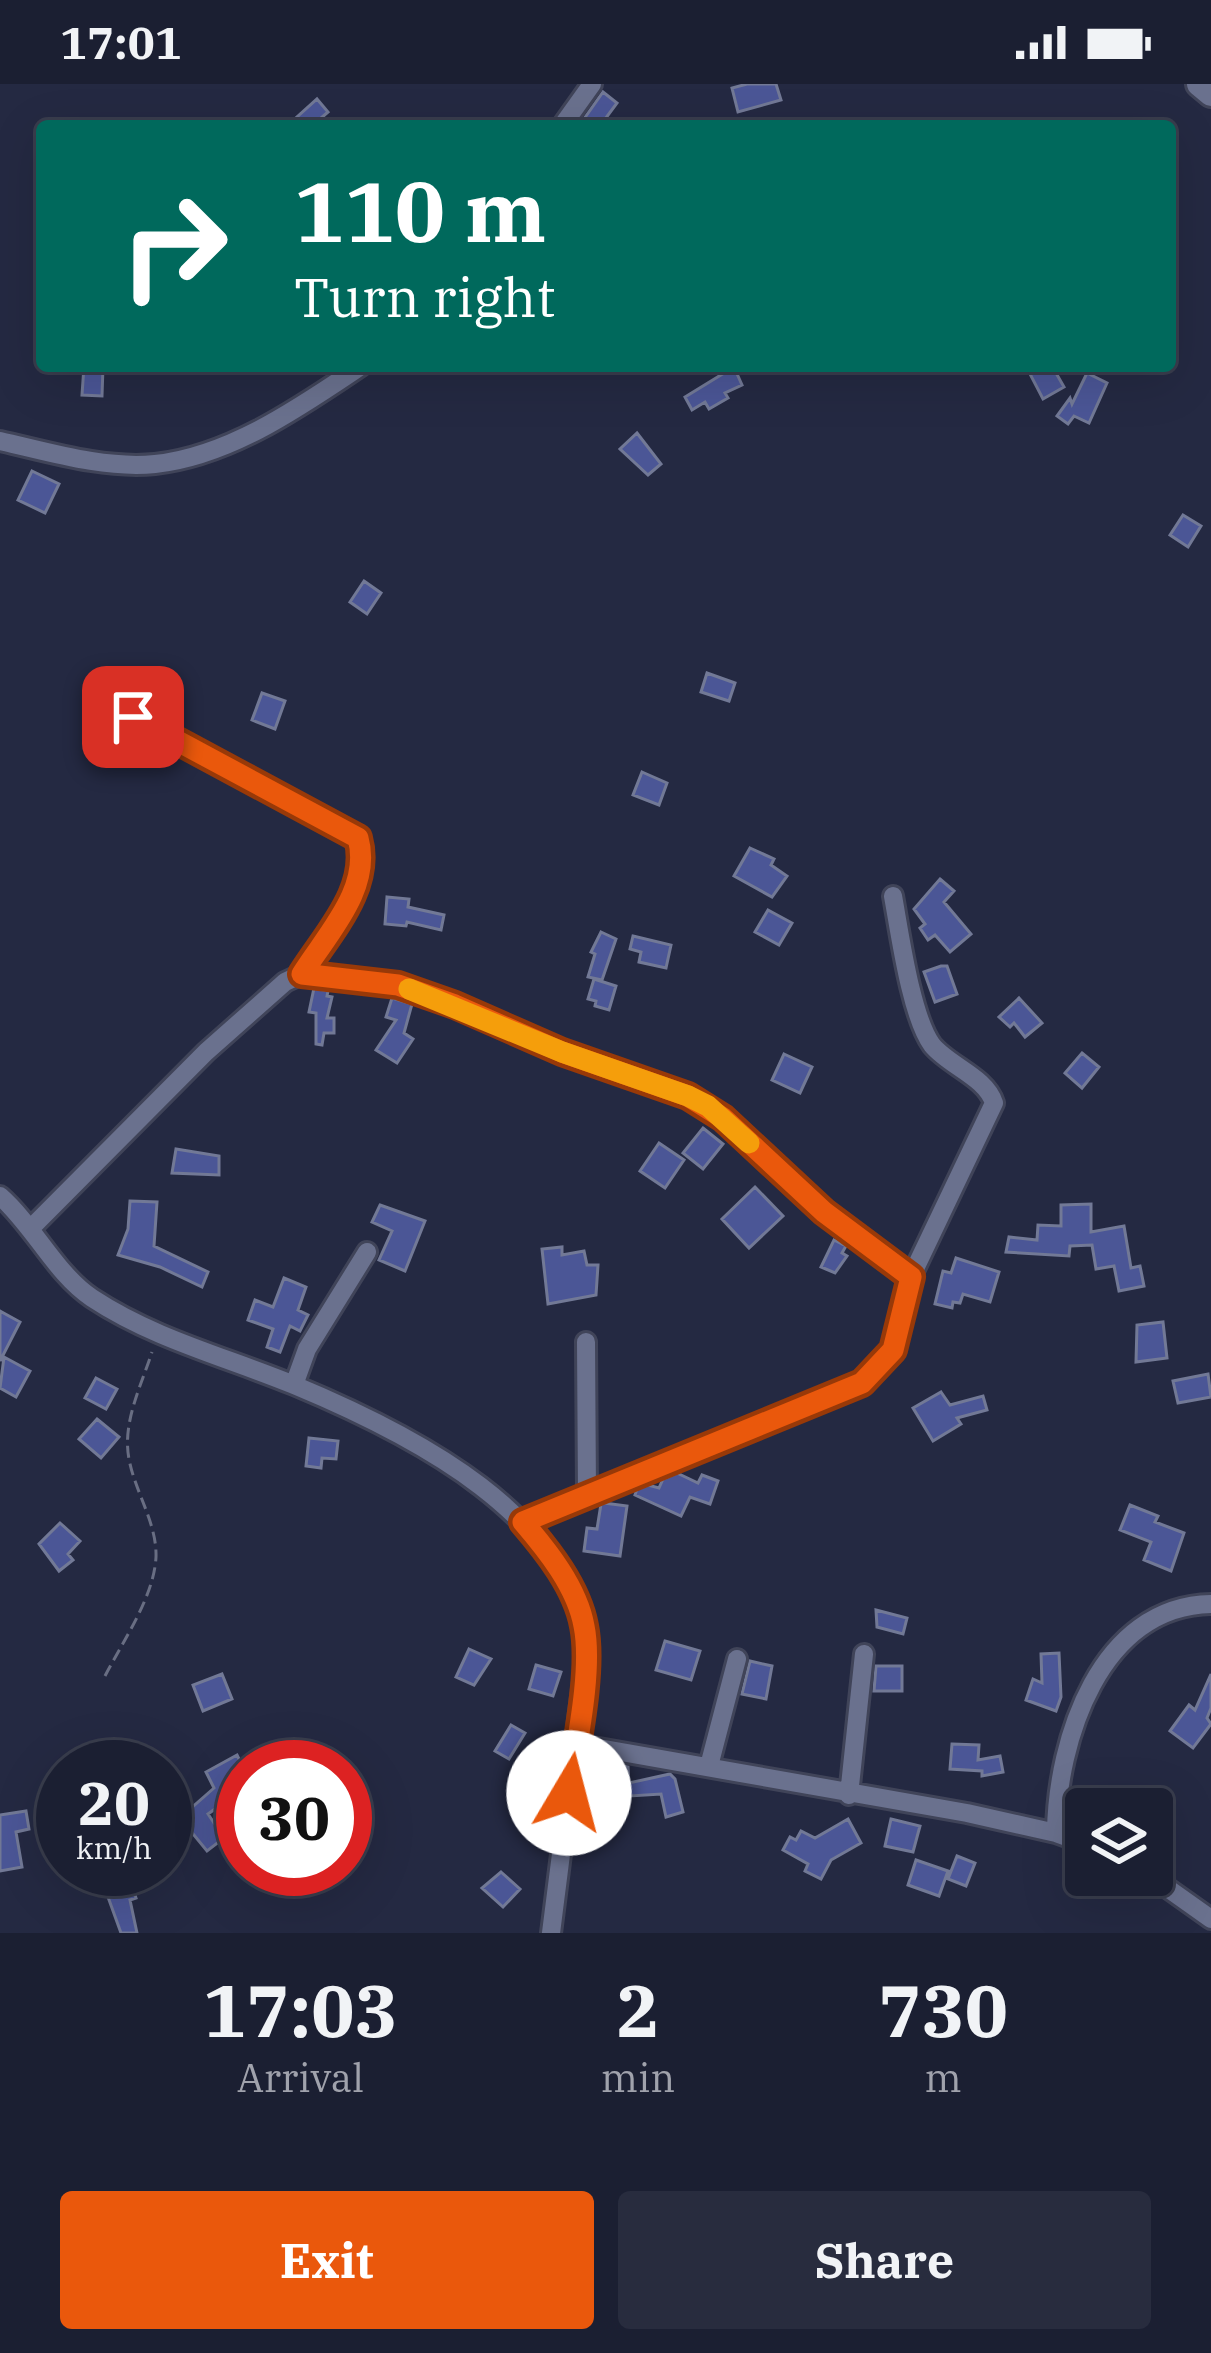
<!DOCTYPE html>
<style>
body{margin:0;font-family:"IBM Plex Serif",serif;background:#282c3e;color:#f1f3f6;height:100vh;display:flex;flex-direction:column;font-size:45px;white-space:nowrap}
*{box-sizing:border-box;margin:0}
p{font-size:39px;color:#a0a2ac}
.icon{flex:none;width:66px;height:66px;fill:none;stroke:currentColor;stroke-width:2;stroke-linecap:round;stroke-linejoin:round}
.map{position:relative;height:1849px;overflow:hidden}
.sheet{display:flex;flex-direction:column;background:#1b1f32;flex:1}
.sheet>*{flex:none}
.top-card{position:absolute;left:36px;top:36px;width:1140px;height:252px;border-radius:12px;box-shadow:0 12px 48px #0002,0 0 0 3px #393d4d;background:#00695c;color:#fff;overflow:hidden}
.buttons{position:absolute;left:1065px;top:1704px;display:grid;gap:24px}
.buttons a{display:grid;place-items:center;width:108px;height:108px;border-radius:12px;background:#1b1f32;box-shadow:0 12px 48px #0002,0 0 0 3px #393d4d;font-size:60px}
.speed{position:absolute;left:36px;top:1656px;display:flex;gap:24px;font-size:60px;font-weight:700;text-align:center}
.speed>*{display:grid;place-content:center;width:156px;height:156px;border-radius:50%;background:#1b1f32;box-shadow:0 12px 48px #0002,0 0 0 3px #393d4d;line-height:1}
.speed small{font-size:30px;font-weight:400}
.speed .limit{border:18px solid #d22;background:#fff;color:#111}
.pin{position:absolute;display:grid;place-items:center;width:102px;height:102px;color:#fff;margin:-51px;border-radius:24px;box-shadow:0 6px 18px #0006}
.me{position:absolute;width:132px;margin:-66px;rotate:8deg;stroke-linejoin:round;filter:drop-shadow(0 0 9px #0008)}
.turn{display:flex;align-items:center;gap:42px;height:252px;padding:0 60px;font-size:54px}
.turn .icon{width:156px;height:156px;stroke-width:2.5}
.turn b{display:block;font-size:84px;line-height:102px}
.eta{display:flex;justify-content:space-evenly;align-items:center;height:204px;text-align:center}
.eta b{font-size:72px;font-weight:700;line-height:84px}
.button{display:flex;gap:24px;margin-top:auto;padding:24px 60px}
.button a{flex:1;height:138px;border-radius:12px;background:#ea580c;color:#fff;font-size:48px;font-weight:700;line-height:138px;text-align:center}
.button a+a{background:#282c3e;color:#f1f3f6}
.status{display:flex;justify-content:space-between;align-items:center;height:84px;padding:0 60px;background:#1b1f32;direction:ltr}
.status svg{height:33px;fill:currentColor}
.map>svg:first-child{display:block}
.building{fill:#4b5696;stroke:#727996;stroke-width:3}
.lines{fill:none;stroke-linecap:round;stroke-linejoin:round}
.minor-casing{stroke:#404459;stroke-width:24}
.tertiary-casing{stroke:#404459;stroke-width:30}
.path{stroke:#696e83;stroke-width:3;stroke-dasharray:12 6;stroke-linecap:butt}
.minor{stroke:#6a718e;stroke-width:18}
.tertiary{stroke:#6a718e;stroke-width:24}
.route-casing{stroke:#983908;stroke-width:30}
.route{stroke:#ea580c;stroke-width:21}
.slow{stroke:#f59e0b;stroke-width:21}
</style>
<div class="status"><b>17:01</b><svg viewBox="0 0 49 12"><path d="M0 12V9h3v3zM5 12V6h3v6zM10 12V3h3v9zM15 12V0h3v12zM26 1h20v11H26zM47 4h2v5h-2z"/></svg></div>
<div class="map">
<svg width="1211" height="1849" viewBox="0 0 1211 1849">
<rect width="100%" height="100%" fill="#242942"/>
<path class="building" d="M747,0H776L781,16L738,28L732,4Z
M603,8L617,19L600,42H579Z
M317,15L328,28L312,42H287Z
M84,282L103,283L102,312L82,311Z
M1046,282H1052L1064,303L1043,315L1030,290Z
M734,283L742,301L725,309L728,314L709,325L705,318L692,326L685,313Z
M1087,289L1107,299L1089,339L1074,332L1068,340L1057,332L1070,314L1072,320Z
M637,349L661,380L648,391L620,365Z
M32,387L59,400L45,429L18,416Z
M1183,431L1201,442L1188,463L1170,451Z
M364,497L381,509L367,530L350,518Z
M707,589L735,599L729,617L701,608Z
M262,609L285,617L275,645L252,636Z
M642,688L667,699L659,721L633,711Z
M750,764L774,775L771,781L787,792L772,813L734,792Z
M940,795L954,807L944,818L971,850L950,868L935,851L928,856L920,844L925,840L914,825Z
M387,813L409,815L408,823L444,831L441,846L407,838L406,842L385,840Z
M768,826L792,839L779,861L755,848Z
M601,848L616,855L602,896L588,893L595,870L591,868Z
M633,852L671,861L666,884L639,878L641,868L630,865Z
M941,882H947L957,910L935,918L924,888Z
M594,895L616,902L609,926L595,922L596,917L588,915Z
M314,904L328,907L327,912L332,913L327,934H334V949H324L322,961L316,960V929L309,928Z
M392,914L412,920L404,949L413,955L397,979L376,966L396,936L386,933Z
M1019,914L1042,939L1025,953L1014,939L1010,943L999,933Z
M1082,969L1099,983L1082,1004L1065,989Z
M784,970L812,983L800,1009L772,996Z
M703,1044L723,1060L703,1085L683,1069Z
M659,1059L684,1076L665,1104L640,1087Z
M176,1065L219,1072V1091L172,1089Z
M755,1103L783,1132L749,1164L722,1135Z
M130,1117L157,1118L154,1162L208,1188L202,1203L160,1183L118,1171L128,1145Z
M1091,1120V1148L1124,1142L1131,1184L1140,1182L1144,1202L1119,1207L1114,1182L1096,1185L1092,1161L1070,1162L1069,1172L1006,1168L1009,1153L1037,1156L1038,1141L1061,1142V1121Z
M380,1121L425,1137L405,1187L379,1176L392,1147L372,1138Z
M834,1156L846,1162L842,1169L847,1172L835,1189L821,1183Z
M562,1163V1171L584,1167L587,1181H598L596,1211L548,1220L542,1165Z
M956,1174L999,1188L990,1218L963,1210L960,1219L953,1218L952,1224L935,1220L943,1187L951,1189Z
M284,1194L306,1203L298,1226L308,1231L300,1247L290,1242L280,1268L267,1263L273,1245L248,1236L255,1216L273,1223Z
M0,1227L20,1238L0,1277Z
M1163,1238L1167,1274L1136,1278L1137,1241Z
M4,1273L30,1287L16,1313L0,1304Z
M1208,1290L1211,1313L1178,1319L1173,1297Z
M96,1294L117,1305L106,1325L85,1314Z
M941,1308L950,1321L983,1312L987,1326L957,1334L961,1340L933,1357L913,1324Z
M97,1335L119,1353L101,1374L79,1355Z
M309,1354L338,1357L336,1375L322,1374L321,1384L306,1382Z
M677,1389L698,1399L702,1391L718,1397L710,1420L690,1413L681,1432L635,1411L637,1405L648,1401L659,1404L663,1395Z
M604,1419L627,1422L620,1472L584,1467L587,1444L597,1445L601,1420Z
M1130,1421L1158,1432L1155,1438L1184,1449L1171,1487L1144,1476L1151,1458L1120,1446Z
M60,1439L80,1457L68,1470L73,1476L59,1487L39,1460Z
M876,1526L907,1534L903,1550L877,1543Z
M665,1557L700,1567L691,1596L656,1586Z
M469,1565L491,1575L474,1601L456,1593Z
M1059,1569L1061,1613L1056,1627L1026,1616L1033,1595L1042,1599L1041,1570Z
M750,1577L772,1582L766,1615L742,1610Z
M536,1581L561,1588L553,1612L529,1605Z
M876,1582H902V1607H874Z
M222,1590L232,1615L203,1627L193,1601Z
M1211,1590V1624L1207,1634L1211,1640L1193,1664L1170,1647L1189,1621L1195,1626Z
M511,1641L525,1649L509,1675L495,1667Z
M952,1660L979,1661L978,1676L1000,1672L1003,1688L982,1692V1687L950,1685Z
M237,1671L243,1683V1695L226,1704L232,1713L208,1730L224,1754L207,1767L180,1734L214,1704L206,1688Z
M597,1677L628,1683L629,1699L670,1690L675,1695L683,1728L666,1733L661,1710L598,1714Z
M26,1727L29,1745L16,1748L22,1783L0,1787V1731Z
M848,1735L861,1759L831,1776L821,1795L805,1787L808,1780L783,1766L790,1753L796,1756L801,1747L815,1754Z
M891,1735L920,1742L913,1768L885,1762Z
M957,1772L975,1779L966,1802L948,1795Z
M916,1776L948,1787L939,1812L908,1801Z
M501,1788L520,1805L503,1823L482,1804Z
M129,1794L136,1814L130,1816L137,1849H121L104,1802Z"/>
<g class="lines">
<defs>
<path id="minor" d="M562,42L592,0
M0,357C49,368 104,385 155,380C230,372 300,323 361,282
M133,633L358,754C373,804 328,849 302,890
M0,1112C34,1142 55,1189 92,1214C154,1255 226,1273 294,1301C407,1348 581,1433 586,1573L551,1849
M32,1143L206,968L285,898L302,890L320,889L397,901L455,921L563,968L688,1011L723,1034L824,1128L911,1193
M586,1258L587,1410
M294,1301L307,1265L367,1168
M523,1437L862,1299L893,1266L911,1193L994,1019C986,993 949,982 932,961C911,932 900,850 893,812
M576,1660L967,1729L1056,1749L1086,1760
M709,1682L737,1575
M849,1711L864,1570
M1056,1749C1057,1656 1100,1522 1211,1520
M1149,1791L1211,1835"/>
<path id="tertiary" d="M1199,0L1211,10"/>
</defs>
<use href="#minor" class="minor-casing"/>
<use href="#tertiary" class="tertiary-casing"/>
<path class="path" d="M105,1592C123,1557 154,1513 156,1473C157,1439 135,1408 129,1375C122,1339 141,1302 152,1268"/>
<use href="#minor" class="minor"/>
<use href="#tertiary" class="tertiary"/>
</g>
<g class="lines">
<defs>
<path id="route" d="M133,633L358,754C372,804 328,849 302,890L398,901L455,921L562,968L688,1012L723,1034L824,1128L911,1193L893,1266L862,1299L523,1438C547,1466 577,1503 584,1542C593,1586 576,1663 569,1709"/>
</defs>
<use href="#route" class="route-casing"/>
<use href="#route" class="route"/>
<path class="slow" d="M409,905L562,968L688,1012L708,1022L749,1059"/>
</g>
</svg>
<div class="buttons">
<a><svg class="icon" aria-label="layers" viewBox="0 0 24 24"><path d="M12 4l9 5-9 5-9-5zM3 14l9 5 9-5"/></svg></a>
</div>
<div class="speed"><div>20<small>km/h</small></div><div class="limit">30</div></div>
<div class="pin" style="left:133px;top:633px;background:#d93025"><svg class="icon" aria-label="arrive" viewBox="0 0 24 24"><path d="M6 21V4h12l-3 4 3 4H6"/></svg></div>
<svg class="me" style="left:569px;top:1709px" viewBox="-20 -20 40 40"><circle r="19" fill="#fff"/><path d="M0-13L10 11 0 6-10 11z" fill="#ea580c"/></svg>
<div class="top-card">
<div class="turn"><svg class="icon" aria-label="right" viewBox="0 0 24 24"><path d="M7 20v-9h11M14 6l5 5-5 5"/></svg><div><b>110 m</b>Turn right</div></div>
</div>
</div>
<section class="sheet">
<div class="eta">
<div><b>17:03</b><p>Arrival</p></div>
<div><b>2</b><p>min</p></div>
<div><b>730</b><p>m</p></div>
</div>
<div class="button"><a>Exit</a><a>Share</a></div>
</section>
